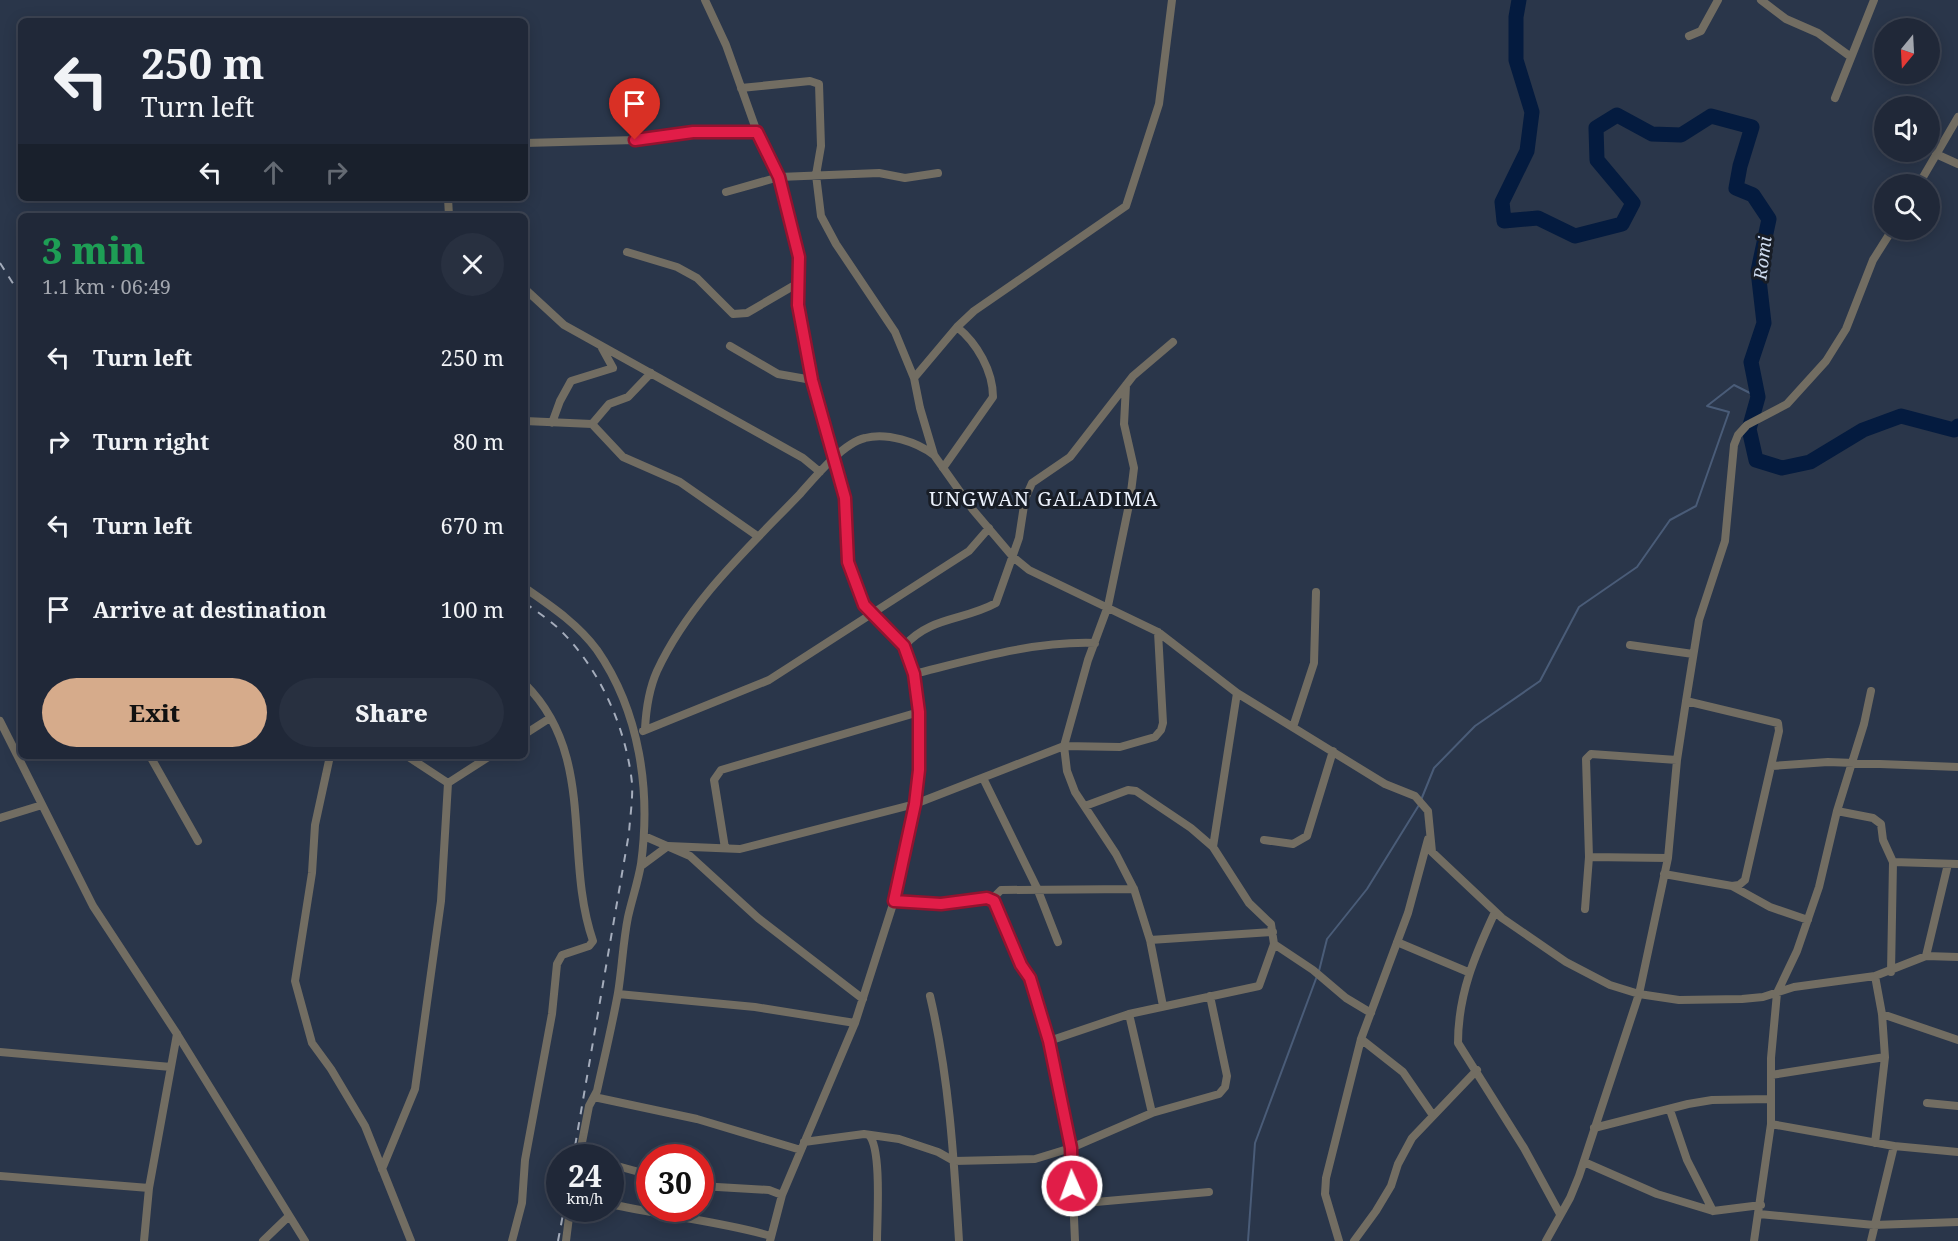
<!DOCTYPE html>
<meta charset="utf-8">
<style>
body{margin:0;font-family:"Noto Serif",serif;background:#283040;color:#f1f3f6;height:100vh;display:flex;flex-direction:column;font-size:22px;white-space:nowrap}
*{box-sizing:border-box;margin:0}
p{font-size:20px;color:#a2a6ae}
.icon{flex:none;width:33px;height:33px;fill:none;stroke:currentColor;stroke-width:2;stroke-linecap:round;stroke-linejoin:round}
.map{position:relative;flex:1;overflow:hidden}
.panel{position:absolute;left:18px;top:213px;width:510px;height:546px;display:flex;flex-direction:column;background:#202838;border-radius:9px;box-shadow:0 3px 15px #0003,0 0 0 2px #3d4453}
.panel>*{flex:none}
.banner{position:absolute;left:18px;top:18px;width:510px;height:183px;border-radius:9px;box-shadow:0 3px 15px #0003,0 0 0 2px #3d4453;background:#202838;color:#f1f3f6;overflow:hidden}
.needle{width:39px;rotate:198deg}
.controls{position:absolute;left:1874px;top:18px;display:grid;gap:12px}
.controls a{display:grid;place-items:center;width:66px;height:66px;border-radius:50%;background:#202838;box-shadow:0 3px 15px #0003,0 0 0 2px #3d4453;font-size:30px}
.speed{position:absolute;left:546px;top:1144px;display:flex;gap:12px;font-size:30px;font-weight:700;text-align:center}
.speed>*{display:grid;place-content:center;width:78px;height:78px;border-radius:50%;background:#202838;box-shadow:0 3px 15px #0003,0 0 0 2px #3d4453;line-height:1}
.speed small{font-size:15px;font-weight:400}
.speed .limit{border:9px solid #d22;background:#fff;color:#111}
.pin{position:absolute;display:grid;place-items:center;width:51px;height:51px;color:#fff;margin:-62px -26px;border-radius:50% 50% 50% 0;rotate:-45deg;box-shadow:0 0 6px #0007}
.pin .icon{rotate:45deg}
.me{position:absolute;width:66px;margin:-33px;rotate:358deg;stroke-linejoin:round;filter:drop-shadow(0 0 4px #0008)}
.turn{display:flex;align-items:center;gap:21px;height:126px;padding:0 24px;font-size:27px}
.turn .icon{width:78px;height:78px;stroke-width:2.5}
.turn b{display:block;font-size:42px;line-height:51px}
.lanes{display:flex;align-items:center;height:57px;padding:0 24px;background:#0003;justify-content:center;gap:30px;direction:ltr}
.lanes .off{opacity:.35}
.round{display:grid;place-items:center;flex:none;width:63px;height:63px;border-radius:32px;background:#283040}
.head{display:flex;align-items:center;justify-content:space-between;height:102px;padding:0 24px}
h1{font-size:36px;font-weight:800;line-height:45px;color:#1e9e55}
.cta{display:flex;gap:12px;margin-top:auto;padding:12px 24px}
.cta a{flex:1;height:69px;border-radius:36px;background:#d6ab8b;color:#111;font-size:24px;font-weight:800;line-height:69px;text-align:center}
.cta a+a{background:#283040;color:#f1f3f6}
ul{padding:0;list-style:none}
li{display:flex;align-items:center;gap:18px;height:84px;padding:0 24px}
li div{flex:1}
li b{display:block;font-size:22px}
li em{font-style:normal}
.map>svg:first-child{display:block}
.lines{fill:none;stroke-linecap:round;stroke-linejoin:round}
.stream{stroke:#4a5c78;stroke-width:2}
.river{stroke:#041b3f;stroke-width:15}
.street{stroke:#726d62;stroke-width:8}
.rail{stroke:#a5adbc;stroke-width:2;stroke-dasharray:8 8;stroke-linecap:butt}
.route-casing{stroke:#92132f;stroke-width:15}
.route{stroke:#e11d48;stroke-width:10}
.labels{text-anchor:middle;stroke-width:6;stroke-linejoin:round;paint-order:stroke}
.water-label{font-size:18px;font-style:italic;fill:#cfdcf0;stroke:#181d26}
.quarter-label{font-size:20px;letter-spacing:1.5px;fill:#ecf2fd;stroke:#181d26}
</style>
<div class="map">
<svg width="1958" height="1241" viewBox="0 0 1958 1241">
<rect width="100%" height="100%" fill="#2a364a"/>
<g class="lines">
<path class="stream" d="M1421,800L1434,768L1475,726L1540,681L1579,607L1637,567L1670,520L1696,506L1729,412L1707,406L1734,385L1758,397
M1319,971L1327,939L1367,889L1419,805
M1248,1241L1255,1143L1317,976"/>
<path class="river" d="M1519,0L1516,17V60L1532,112L1527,151L1502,202L1504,221L1538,218L1575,236L1622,224L1633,203L1597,160L1596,128L1617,115L1652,134L1681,135L1711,116L1752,127L1740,166L1736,188L1753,195L1769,219L1758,271L1764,323L1751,362L1758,397L1749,429L1756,460L1782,468L1810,462L1863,430L1901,416L1954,430L1958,426"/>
<path class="street" d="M705,0L726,45L757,132L779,177L791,222L799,257L798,305L812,380L845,498L848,562L856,590L872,615L904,646L914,674L919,712L920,753L915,804L894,901L855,1023L782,1195L770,1241
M1172,0L1159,104L1126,206L974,311L957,327L914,378L920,408L934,455L973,510L1013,557L1029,570L1158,632L1237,693L1385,784L1415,796L1428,811L1432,852L1502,918L1566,962L1610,985L1639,994L1679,1000L1742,999L1763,997L1794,987L1875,976L1926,956L1958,957
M1761,0L1786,19L1818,33L1851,57
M1689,36L1701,31L1718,0
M741,88L810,81L819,84L821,146L816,175L821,216L836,244L895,332L914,378
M1835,98L1874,0
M525,143L635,140L693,132H757
M1936,154L1958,164
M1919,184L1958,117
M726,192L779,177L879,173L905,178L938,173
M448,198L449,216
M627,252L677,267L697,278L733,314L747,313L800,282
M525,289L564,325L803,458L820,472
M730,346L778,374L812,380
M1126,385L1124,424L1134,468L1130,500L1108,606L1088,660L1064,746L1067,771L1075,792L1116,854L1134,889L1150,940L1163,1006
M525,421L592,424L609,404L628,397L651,373
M552,423L560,401L571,381L613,368L602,348
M592,424L623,457L680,482L756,535
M943,468L993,397C993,371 977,343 957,327
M525,588C551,606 578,624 597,650C640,712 651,791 641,864C638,882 632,899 628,917C623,942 622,968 618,993C612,1026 604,1059 597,1091L589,1106L579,1158
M1630,645L1693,654
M904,646C931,616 963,621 996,603L1019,538L1025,499L1032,483L1070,457L1133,376L1173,342
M914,674C974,659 1034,641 1095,643
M1686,701L1778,723L1779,731L1745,880L1739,885L1732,886
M0,721L93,906L177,1034L305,1241
M1293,727L1314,663L1316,592
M645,729C646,710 649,689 657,671C689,602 748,548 800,494C815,477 843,443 865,438C887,432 917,442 934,455
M643,731L769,680L969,551L989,528
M525,734L550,718
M150,756L198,841
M330,756L315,825L312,873L295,981L312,1043L331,1069L365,1126L411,1241
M407,756L448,783
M1772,766L1828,762L1958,767
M983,778L1037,888L1058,942
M448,783L490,756
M1085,806L1128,790L1136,791L1191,828L1213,847
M1837,811L1873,818L1881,824L1883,840L1893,862L1891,972
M0,818L42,805
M644,836L690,856L758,918L863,999
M1264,840L1293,844L1307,836L1333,751
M725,848L714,780L721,770L919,712
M1589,857L1668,858
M1893,862L1958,864
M641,866L668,846L740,849L915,804L1064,746L1120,747L1155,737L1161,730L1163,723L1158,632
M1664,874L1732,886L1770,907L1808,920
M992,899L1021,965L1030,978L1049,1041L1071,1148L1075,1241
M894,901L941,904L992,899L1001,890L1134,889
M1585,909L1589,857L1586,759L1591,754L1677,760
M1495,912C1475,955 1458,994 1458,1043L1524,1148L1560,1214
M1150,940L1273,932
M1397,942L1468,972
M1274,944L1313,970L1346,998L1371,1013
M1926,956L1948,864
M1875,976L1882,1014L1885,1057L1875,1143
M618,994L755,1007L855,1023
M930,996C949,1076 954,1159 959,1241
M1129,1014L1152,1113
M1882,1014L1958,1040
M1361,1039L1403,1072L1432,1114
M1049,1041L1129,1014L1259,986L1274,944L1271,924L1249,903L1213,847L1237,693
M0,1052L171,1067
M1771,1075L1885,1057
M594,1097L697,1119L801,1150
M1927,1103L1958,1106
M1670,1110L1687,1160L1713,1211
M1771,1124L1894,1146L1958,1152
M1594,1128L1688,1104L1712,1100L1771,1099
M869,1135C882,1149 877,1220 877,1241
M804,1142L864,1134L899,1139L938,1152L954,1161L1035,1159L1071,1148L1152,1113L1219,1094L1225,1087L1227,1076L1210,996
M1584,1162L1657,1194L1713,1211L1761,1205
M610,1164L650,1175
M382,1169L415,1089L441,901L448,783
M0,1176L149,1188
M700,1186L769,1190L782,1195
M610,1204C664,1216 719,1221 771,1236
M1073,1204L1209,1192
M1759,1214L1874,1225L1958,1222
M144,1241L149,1188L177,1034
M263,1241L289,1216
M512,1241L522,1203L525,1160L552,1014L557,964L562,955L589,946L593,941C563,854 597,756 525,684
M566,1241L570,1209
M1339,1241L1325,1194L1326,1178L1361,1039L1408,913L1428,839
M1354,1241L1376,1211L1391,1186L1398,1164L1412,1138L1477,1070
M1546,1241L1570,1198L1579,1176L1639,994L1668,858L1677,760L1686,701L1699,620L1725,541L1734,445L1738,435L1747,425L1787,404L1826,361L1846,329L1873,260L1892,230
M1754,1241L1771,1124V1058L1777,993L1797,951L1819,887L1837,811L1864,724L1871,691
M1871,1241L1894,1146"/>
<path class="rail" d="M0,263L21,296
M525,603C536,611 548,619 558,628C599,667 626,727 632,783C633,799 630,817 629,833L573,1158
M558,1241L564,1209"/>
</g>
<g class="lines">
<defs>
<path id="route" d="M635,140L693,132H757L779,177L799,257L798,305L812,380L845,498L848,562L864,605L904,646L914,674L919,712V770L915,804L894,901L941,904L987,898L994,901L1021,965L1030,978L1049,1041L1071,1148L1072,1186"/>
</defs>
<use href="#route" class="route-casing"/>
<use href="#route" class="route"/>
</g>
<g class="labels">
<g class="water-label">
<text transform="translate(1763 258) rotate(-83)" y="6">Romi</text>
</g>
<g class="quarter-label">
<text x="1044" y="506">UNGWAN GALADIMA</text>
</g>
</g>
</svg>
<div class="controls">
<a><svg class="needle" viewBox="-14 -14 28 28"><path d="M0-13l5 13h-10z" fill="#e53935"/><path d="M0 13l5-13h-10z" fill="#a2a6ae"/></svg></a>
<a><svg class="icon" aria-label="sound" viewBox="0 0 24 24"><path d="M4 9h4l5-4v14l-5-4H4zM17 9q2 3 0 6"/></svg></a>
<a><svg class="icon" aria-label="search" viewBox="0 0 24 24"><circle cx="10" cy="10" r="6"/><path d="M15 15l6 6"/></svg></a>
</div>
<div class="speed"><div>24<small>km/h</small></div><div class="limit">30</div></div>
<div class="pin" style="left:635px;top:140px;background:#d93025"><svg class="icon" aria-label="arrive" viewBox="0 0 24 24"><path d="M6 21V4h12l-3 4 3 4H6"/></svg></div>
<svg class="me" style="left:1072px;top:1186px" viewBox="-20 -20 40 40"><circle r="17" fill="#e11d48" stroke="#fff" stroke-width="3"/><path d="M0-11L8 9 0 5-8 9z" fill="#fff"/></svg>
<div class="banner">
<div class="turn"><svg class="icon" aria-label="left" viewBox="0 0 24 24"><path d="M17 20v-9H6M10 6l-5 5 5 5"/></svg><div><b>250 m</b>Turn left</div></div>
<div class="lanes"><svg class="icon" aria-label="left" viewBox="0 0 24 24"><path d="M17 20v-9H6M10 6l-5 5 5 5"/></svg><svg class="icon off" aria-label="ahead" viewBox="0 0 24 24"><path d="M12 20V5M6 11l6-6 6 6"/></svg><svg class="icon off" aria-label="right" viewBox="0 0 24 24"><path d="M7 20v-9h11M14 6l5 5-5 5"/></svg></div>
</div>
<section class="panel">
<div class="head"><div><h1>3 min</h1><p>1.1 km · 06:49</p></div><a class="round"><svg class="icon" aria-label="close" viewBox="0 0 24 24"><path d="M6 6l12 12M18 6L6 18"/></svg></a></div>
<ul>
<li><svg class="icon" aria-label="left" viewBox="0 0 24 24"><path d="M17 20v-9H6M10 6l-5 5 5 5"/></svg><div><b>Turn left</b></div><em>250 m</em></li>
<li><svg class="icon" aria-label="right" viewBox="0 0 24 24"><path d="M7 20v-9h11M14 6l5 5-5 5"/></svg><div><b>Turn right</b></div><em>80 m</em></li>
<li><svg class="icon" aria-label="left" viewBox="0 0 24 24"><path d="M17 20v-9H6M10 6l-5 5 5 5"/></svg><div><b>Turn left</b></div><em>670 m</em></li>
<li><svg class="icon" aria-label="arrive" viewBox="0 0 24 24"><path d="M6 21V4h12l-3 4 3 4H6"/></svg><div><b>Arrive at destination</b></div><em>100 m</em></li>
</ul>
<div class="cta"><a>Exit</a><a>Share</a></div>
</section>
</div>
